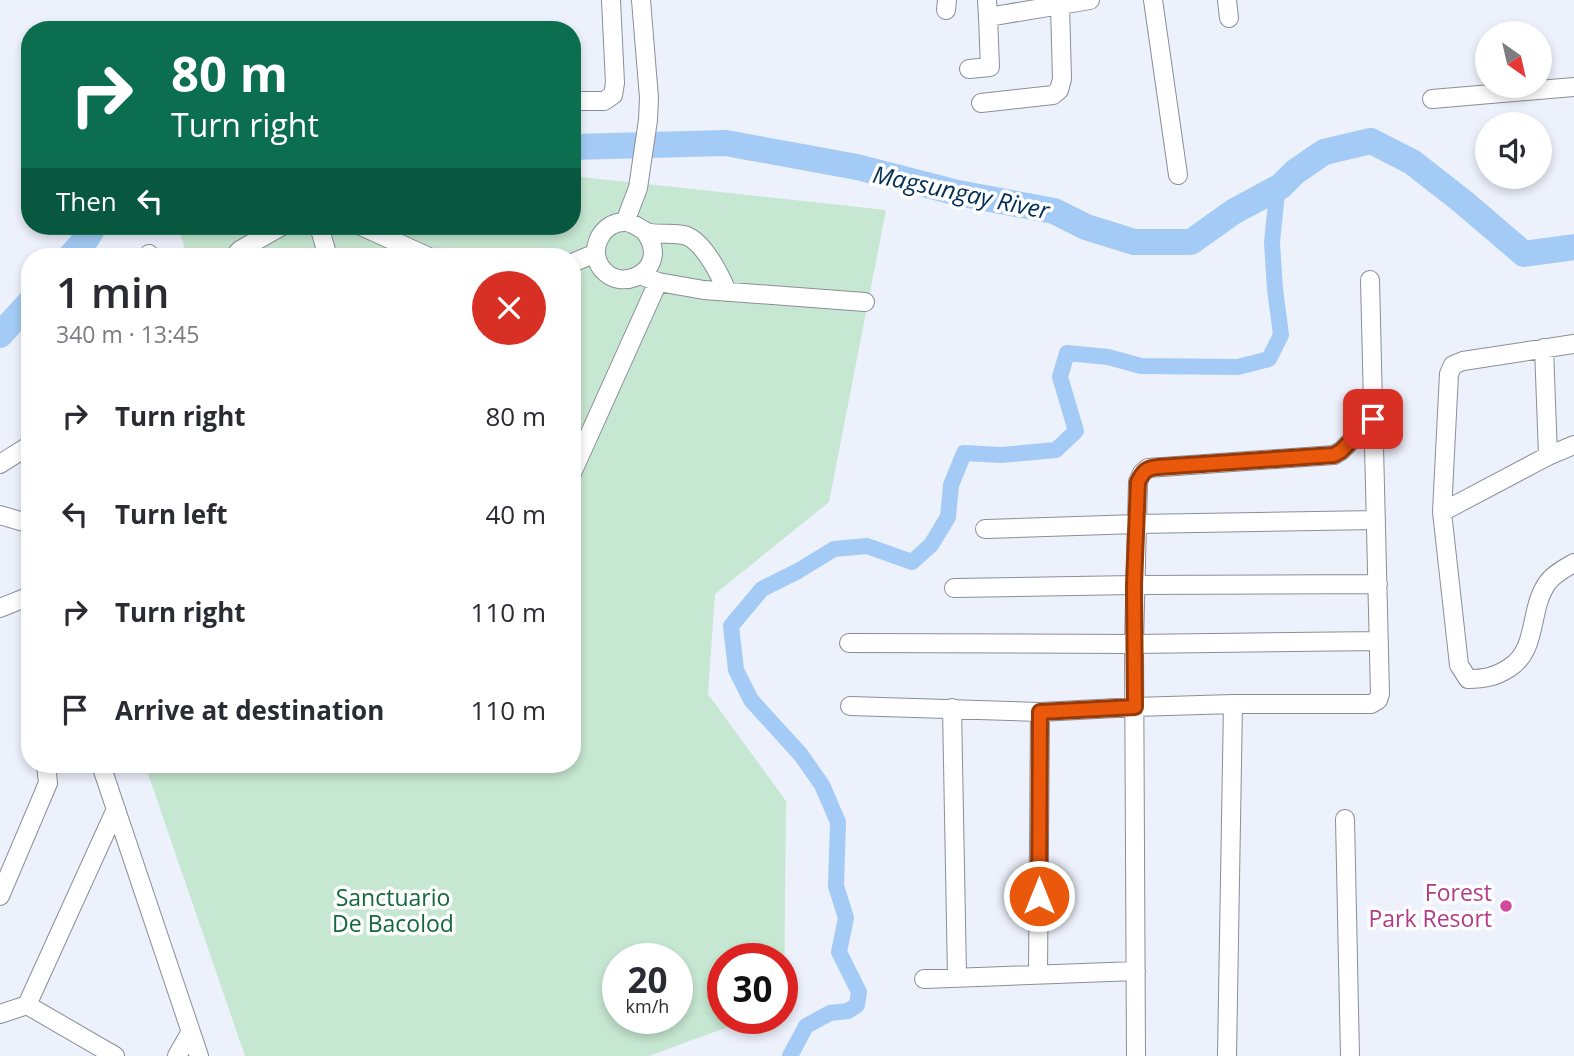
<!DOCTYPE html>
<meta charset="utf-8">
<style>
body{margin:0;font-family:"Open Sans",sans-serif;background:#f2f2f3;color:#2b2b33;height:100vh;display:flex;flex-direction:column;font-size:26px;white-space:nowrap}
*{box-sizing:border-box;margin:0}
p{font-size:23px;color:#7c7c81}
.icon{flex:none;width:38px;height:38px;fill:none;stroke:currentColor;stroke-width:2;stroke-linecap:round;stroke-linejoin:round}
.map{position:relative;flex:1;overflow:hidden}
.drawer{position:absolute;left:21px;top:248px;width:560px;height:525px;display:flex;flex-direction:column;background:#fff;border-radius:28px;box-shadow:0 4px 10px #0003}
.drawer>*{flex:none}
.guide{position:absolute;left:21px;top:21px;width:560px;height:214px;border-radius:28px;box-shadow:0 4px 10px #0003;background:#0b6e4f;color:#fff;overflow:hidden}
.needle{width:46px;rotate:146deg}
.fabs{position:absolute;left:1475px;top:21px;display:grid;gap:14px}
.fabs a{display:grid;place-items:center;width:77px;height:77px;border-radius:50%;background:#fff;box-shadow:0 4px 10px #0003;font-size:35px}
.speed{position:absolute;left:602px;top:943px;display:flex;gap:14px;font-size:35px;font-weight:700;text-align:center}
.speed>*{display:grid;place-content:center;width:91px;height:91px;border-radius:50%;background:#fff;box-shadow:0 4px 10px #0003;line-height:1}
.speed small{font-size:18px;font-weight:400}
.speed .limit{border:10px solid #d22;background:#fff;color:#111}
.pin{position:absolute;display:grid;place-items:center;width:60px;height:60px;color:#fff;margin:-30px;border-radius:14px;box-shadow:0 4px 10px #0006}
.me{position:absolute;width:77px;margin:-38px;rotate:0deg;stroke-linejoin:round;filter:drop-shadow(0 0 5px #0008)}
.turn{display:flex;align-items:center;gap:24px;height:147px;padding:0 35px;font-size:32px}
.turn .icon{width:91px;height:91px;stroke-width:2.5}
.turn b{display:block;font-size:49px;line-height:60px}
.then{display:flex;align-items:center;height:66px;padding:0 35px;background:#0003;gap:14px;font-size:26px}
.round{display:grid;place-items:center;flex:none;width:74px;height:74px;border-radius:37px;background:#f2f2f3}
.summary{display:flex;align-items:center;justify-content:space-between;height:119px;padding:0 35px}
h1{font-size:42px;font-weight:600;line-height:52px}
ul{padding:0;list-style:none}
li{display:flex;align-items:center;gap:21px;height:98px;padding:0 35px}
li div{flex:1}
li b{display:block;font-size:26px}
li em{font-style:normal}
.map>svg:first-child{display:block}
.green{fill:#c6e7d1;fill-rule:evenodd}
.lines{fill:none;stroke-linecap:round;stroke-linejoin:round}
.canal{stroke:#a3cbf5;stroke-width:16}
.river{stroke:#a3cbf5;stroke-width:26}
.minor-casing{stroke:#8a8e97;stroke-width:20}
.minor{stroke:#fff;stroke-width:18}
.route-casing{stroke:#983908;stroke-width:18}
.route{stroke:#ea580c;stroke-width:12}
.hotel-dot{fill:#d1479c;stroke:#fefefe;stroke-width:2.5}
.labels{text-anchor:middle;stroke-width:7;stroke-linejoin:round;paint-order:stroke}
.hotel-label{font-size:23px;fill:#b23c85;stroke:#fefefe;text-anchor:end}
.park-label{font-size:23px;fill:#14683e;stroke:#fefefe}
.water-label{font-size:24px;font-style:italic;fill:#022e54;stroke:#fefefe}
</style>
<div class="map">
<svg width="1574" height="1056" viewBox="0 0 1574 1056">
<rect width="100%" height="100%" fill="#edf1fb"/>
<path class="green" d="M572,176L886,210L829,502L715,594L708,694L786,801L784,1006H782V959H723V1018L750,1019L649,1056H245L145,765H572V257H187L178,226H572ZM618,959H677V1018H618Z"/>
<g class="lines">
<path class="canal" d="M790,1056L806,1026L830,1013L848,1011L857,1005L859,992L839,952L846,918L836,886L838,822L822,785L801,755L751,700L736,670L731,626L762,589L798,571L834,549L867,546L912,562L931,545L948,517L951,485L964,453L1001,455L1056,450L1076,431L1060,377L1067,353L1108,357L1141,366L1238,367L1269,359L1281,335L1275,289L1272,242L1277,193L1281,186"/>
<path class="river" d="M572,147L726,143L857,167L958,193L1054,211L1086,227L1134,242H1191L1233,212L1281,186L1295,172L1324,152L1371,141L1412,162L1462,201L1524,254L1574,247
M70,257L87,238L94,226
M0,335L30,302"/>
<defs>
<path id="minor" d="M987,0L988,17L1090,0
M1153,0L1178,175
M1227,0L1229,18
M946,10L947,0
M969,69L990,67L988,17
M1432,99L1574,87
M572,101H604L613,95L615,83L611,0
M981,103L1053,95L1059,90L1062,79L1060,5
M625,222L638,188L648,120L649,98L641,0
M319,226L328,257
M361,226L429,257
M646,233C650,239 653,245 653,253C652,276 622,288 605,272C586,255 599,221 626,222C636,223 641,231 650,233C662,235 676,232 687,236C704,243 721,276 727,292
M149,254L150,257
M234,257L240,250L282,226
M572,263L596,253
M640,275L658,282L704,290L865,302
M1574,344L1463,361L1453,365L1449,374L1442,512L1459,665L1468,679C1484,679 1495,677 1509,668C1539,649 1528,609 1548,582C1554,574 1565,568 1574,563
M1544,348L1548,456
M0,464L30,445
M572,473L658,282
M1442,512L1548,456L1574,445
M0,515L30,524
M985,529L1137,524L1376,520
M954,588L1134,585L1378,584
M0,608L30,596
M849,643L1134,644L1379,641
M850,706L1040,712L1135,707L1233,704H1371L1378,700L1380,694L1370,280
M952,708L957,976
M101,765L199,1056
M1345,819L1350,1056
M0,896L48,783L46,765
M1038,975L1040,712
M924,979L1136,971
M27,1005L115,1056
M0,1014L27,1005L116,809
M177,1056L190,1033
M1136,1056L1134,644L1138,482L1142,473L1148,468L1334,455L1341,451L1373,419
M1227,1056L1233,704"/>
</defs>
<use href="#minor" class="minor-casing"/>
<use href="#minor" class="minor"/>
</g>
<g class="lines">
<defs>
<path id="route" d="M1039,896L1040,712L1135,707L1134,585L1138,482C1143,471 1147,468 1158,467L1334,455L1341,451L1373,419"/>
</defs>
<use href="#route" class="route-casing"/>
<use href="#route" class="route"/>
</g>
<circle class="hotel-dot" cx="1506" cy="906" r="7"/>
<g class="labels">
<g class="hotel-label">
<text x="1492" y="901">Forest<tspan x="1492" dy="26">Park Resort</tspan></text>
</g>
<g class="park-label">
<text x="393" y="906">Sanctuario<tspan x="393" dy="26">De Bacolod</tspan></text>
</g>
<g class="water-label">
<text transform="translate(961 193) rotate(12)" y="8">Magsungay River</text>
</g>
</g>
</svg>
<div class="fabs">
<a><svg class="needle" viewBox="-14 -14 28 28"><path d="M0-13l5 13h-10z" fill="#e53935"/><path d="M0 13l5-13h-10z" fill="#7c7c81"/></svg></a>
<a><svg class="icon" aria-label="sound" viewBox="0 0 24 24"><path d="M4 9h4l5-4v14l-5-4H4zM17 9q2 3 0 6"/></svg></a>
</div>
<div class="speed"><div>20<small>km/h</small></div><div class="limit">30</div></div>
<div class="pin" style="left:1373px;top:419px;background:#d93025"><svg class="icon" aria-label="arrive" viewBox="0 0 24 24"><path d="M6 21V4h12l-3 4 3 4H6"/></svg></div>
<svg class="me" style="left:1039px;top:896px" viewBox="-20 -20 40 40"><circle r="17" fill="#ea580c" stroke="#fff" stroke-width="3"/><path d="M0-11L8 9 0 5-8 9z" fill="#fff"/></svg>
<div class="guide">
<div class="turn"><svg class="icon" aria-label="right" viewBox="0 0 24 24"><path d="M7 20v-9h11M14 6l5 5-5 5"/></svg><div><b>80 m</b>Turn right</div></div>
<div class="then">Then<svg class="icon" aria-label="left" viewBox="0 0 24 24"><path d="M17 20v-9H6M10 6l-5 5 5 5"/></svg></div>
</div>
<section class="drawer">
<div class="summary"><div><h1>1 min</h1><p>340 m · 13:45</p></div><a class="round" style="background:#d93025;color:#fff"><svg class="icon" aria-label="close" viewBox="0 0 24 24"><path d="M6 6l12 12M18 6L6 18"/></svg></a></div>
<ul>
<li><svg class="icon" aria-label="right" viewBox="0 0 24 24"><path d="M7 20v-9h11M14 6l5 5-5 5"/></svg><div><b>Turn right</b></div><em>80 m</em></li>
<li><svg class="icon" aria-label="left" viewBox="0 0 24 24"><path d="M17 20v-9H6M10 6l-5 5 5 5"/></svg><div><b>Turn left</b></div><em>40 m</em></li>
<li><svg class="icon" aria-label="right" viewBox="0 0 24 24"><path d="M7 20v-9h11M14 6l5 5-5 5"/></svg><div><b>Turn right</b></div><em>110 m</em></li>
<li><svg class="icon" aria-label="arrive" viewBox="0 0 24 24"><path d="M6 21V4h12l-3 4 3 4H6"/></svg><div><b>Arrive at destination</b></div><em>110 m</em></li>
</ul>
</section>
</div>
